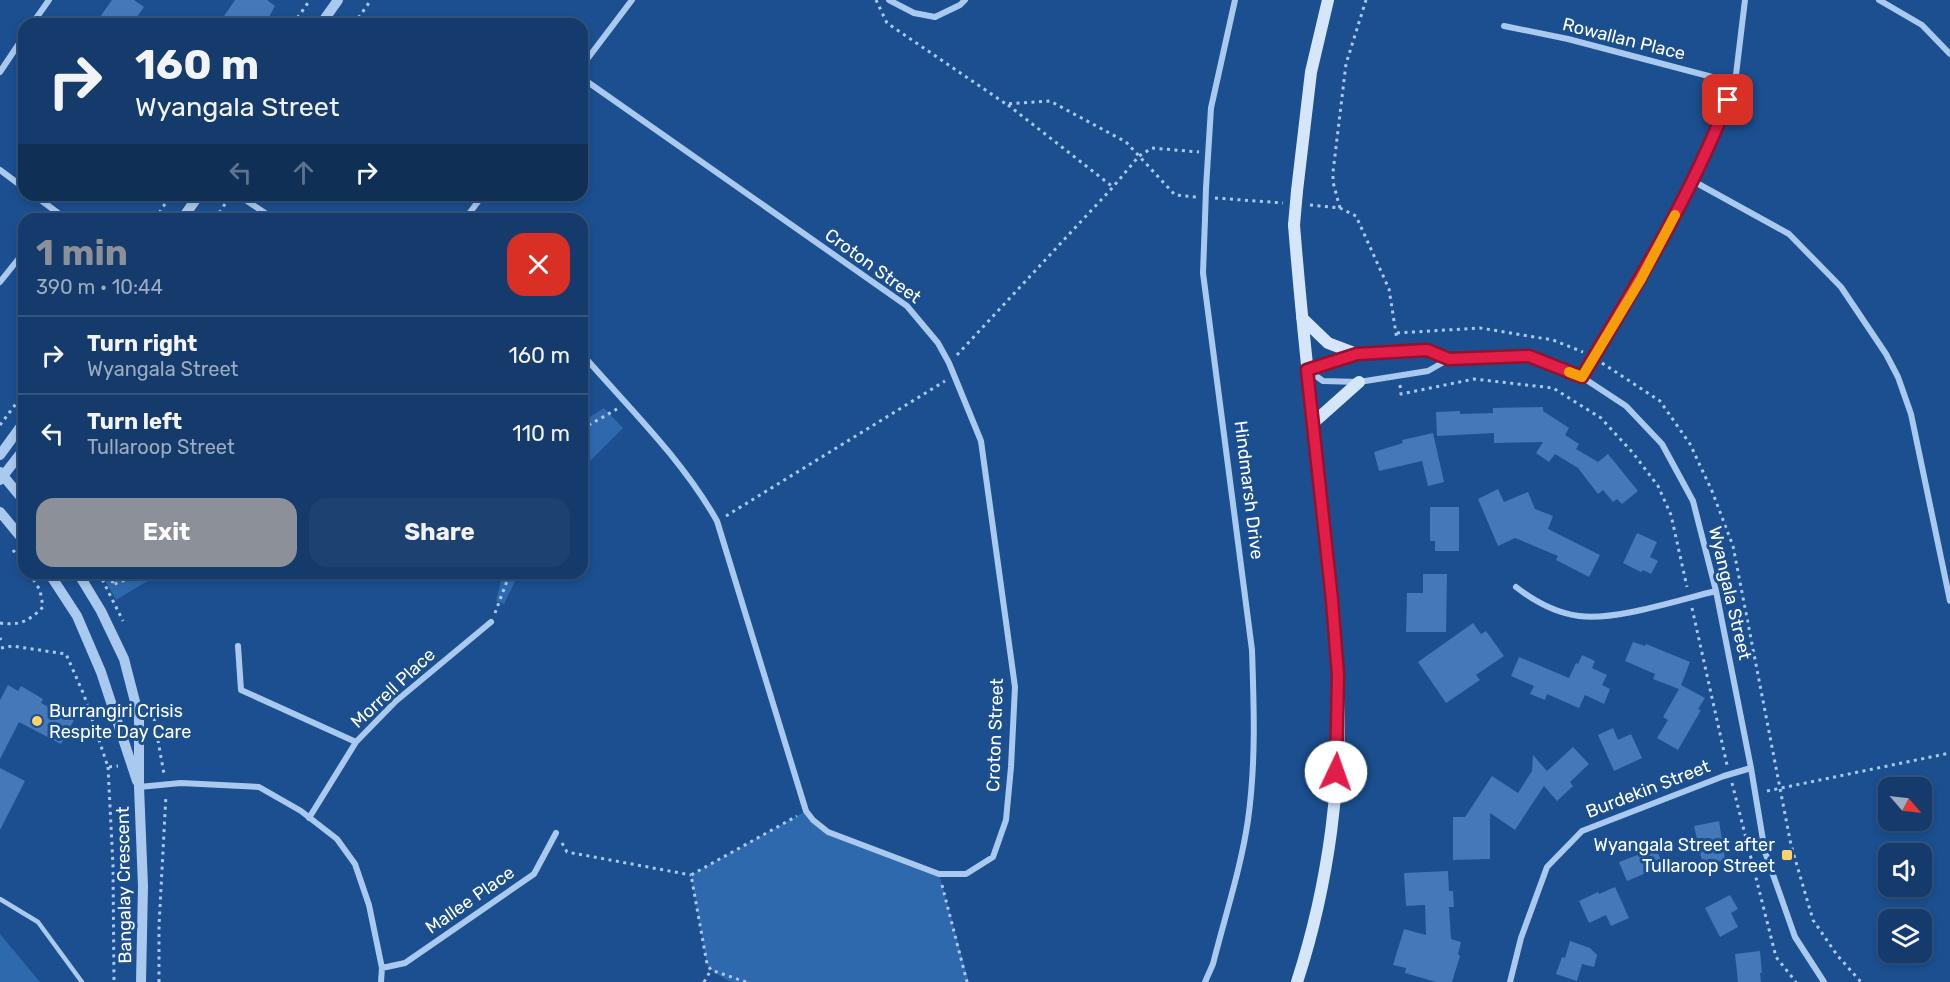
<!DOCTYPE html>
<meta charset="utf-8">
<style>
body{margin:0;font-family:Rubik,sans-serif;background:#1d4271;color:#f1f3f6;height:100vh;display:flex;flex-direction:column;font-size:22px;white-space:nowrap}
*{box-sizing:border-box;margin:0}
p{font-size:20px;color:#9dadc1}
.icon{flex:none;width:33px;height:33px;fill:none;stroke:currentColor;stroke-width:2;stroke-linecap:round;stroke-linejoin:round}
.map{position:relative;flex:1;overflow:hidden}
.details{position:absolute;left:18px;top:213px;width:570px;height:366px;display:flex;flex-direction:column;background:#143b6b;border-radius:18px;box-shadow:0 3px 9px #0003,0 0 0 2px #33557e}
.details>*{flex:none}
.banner{position:absolute;left:18px;top:18px;width:570px;height:183px;border-radius:18px;box-shadow:0 3px 9px #0003,0 0 0 2px #33557e;background:#143b6b;color:#f1f3f6;overflow:hidden}
.needle{width:39px;rotate:118deg}
.controls{position:absolute;left:1878px;top:777px;display:grid;gap:12px}
.controls a{display:grid;place-items:center;width:54px;height:54px;border-radius:12px;background:#143b6b;box-shadow:0 3px 9px #0003,0 0 0 2px #33557e;font-size:30px}
.pin{position:absolute;display:grid;place-items:center;width:51px;height:51px;color:#fff;margin:-26px;border-radius:12px;box-shadow:0 3px 9px #0006}
.me{position:absolute;width:66px;margin:-33px;rotate:3deg;stroke-linejoin:round;filter:drop-shadow(0 0 4px #0008)}
.turn{display:flex;align-items:center;gap:21px;height:126px;padding:0 18px;font-size:27px}
.turn .icon{width:78px;height:78px;stroke-width:2.5}
.turn b{display:block;font-size:42px;line-height:51px}
.lanes{display:flex;align-items:center;height:57px;padding:0 18px;background:#0003;justify-content:center;gap:30px;direction:ltr}
.lanes .off{opacity:.35}
.round{display:grid;place-items:center;flex:none;width:63px;height:63px;border-radius:18px;background:#1d4271}
.summary{display:flex;align-items:center;justify-content:space-between;height:102px;padding:0 18px}
h1{font-size:36px;font-weight:700;line-height:45px;color:#8c9099}
.button{display:flex;gap:12px;margin-top:auto;padding:12px 18px}
.button a{flex:1;height:69px;border-radius:18px;background:#8c9099;color:#fff;font-size:24px;font-weight:700;line-height:69px;text-align:center}
.button a+a{background:#1d4271;color:#f1f3f6}
ul{padding:0;list-style:none}
li{display:flex;align-items:center;gap:18px;height:78px;padding:0 18px;border-top:2px solid #33557e}
li div{flex:1}
li b{display:block;font-size:22px}
li em{font-style:normal}
.map>svg:first-child{display:block}
.green{fill:#2e69ad}
.building{fill:#4478b7}
.lines{fill:none;stroke-linecap:round;stroke-linejoin:round}
.path{stroke:#a9c9ee;stroke-width:3;stroke-dasharray:3 4.5;stroke-linecap:butt}
.service{stroke:#a9c9ee;stroke-width:4.5}
.minor{stroke:#a9c9ee;stroke-width:6}
.tertiary{stroke:#a9c9ee;stroke-width:10}
.secondary{stroke:#d6e6fa;stroke-width:12}
.minor-bridge{stroke:#a9c9ee;stroke-width:6}
.secondary-bridge{stroke:#d6e6fa;stroke-width:12}
.route-casing{stroke:#92132f;stroke-width:15}
.route{stroke:#e11d48;stroke-width:10}
.slow{stroke:#f59e0b;stroke-width:10}
.poi-dot{fill:#ffd166;stroke:#1b4f8f;stroke-width:2}
.labels{text-anchor:middle;stroke-width:6;stroke-linejoin:round;paint-order:stroke}
.street-label{font-size:18px;fill:#fff;stroke:#1b4f8f}
.poi-label{font-size:18px;fill:#fff;stroke:#1b4f8f;text-anchor:start}
</style>
<div class="map">
<svg width="1950" height="982" viewBox="0 0 1950 982">
<rect width="100%" height="100%" fill="#1b4f8f"/>
<path class="green" d="M604,408L623,428L582,469V422Z
M101,573H170L144,583L116,600Z
M503,573H519L504,604L496,601Z
M806,811L822,827L939,874L969,982H730L711,970L707,964L691,875Z
M0,934L40,982H0Z"/>
<path class="building" d="M112,0H134L144,7L132,24H95Z
M235,0H267L275,6L265,24H235L224,16Z
M1543,407V411L1569,428L1565,435L1579,444L1576,449L1598,462L1608,454L1638,491L1622,504L1617,499L1613,502L1603,490L1598,494L1578,468L1555,454L1549,462L1536,453L1543,442L1494,443V433L1437,436L1436,412L1460,411V414L1493,413V408Z
M1433,433L1444,482L1428,486L1422,461L1379,471L1374,452L1403,443L1402,440Z
M1498,489L1504,502L1528,492L1535,509L1553,516L1548,529L1600,555L1589,577L1556,560L1558,556L1515,538L1498,546L1478,499Z
M1430,507H1459V551H1435V541H1430Z
M1637,533L1657,542L1650,557L1658,561L1651,574L1643,570L1641,572L1623,563Z
M1423,574H1447L1446,632H1406L1407,593H1423Z
M1473,623L1481,634L1486,631L1504,656L1476,675L1480,680L1446,703L1418,662Z
M1633,642L1645,646L1646,644L1690,662L1680,688L1681,685L1705,698L1698,709L1701,710L1678,750L1657,738L1668,720L1663,717L1679,689L1653,679L1655,674L1625,661Z
M1582,655L1595,661L1592,668L1607,675L1602,685L1610,689L1604,704L1585,695L1579,708L1547,694L1545,700L1530,694L1534,686L1511,676L1519,657L1569,678L1576,663L1578,664Z
M8,685L18,691L21,686L43,699L41,703L74,720L61,744L19,722L0,759V700Z
M1613,728L1618,740L1631,734L1642,758L1614,771L1598,735Z
M1573,747L1589,764L1570,782L1573,786L1557,801L1544,786L1515,830L1490,813V859L1453,860V817H1465L1492,776L1518,793L1532,771L1533,755L1547,771Z
M0,768L25,781L0,830Z
M1719,821L1725,860L1703,865L1694,826Z
M1656,848L1663,866L1627,881L1619,862Z
M1448,871L1449,891H1453L1454,907H1449L1451,939L1461,942L1458,954L1460,956L1452,982H1436L1405,973L1406,968L1393,965L1404,929L1426,935L1425,905L1406,906L1404,873Z
M1615,887L1629,918L1611,926L1606,915L1589,923L1579,901L1598,892L1599,894Z
M1730,895L1738,909L1731,913L1738,927L1720,937L1705,908Z
M1570,941L1590,948L1597,955L1594,967L1582,964L1577,981L1556,974L1562,957L1565,958Z
M1760,951L1762,973H1760L1761,982H1738L1735,954Z"/>
<g class="lines">
<path class="path" d="M876,0L887,23L1006,104L1050,101L1126,142L1175,195L1196,197
M293,24L310,0
M354,24L371,0
M1008,105L1113,187
M1215,198L1283,203
M1310,205L1340,208L1356,216L1389,289L1397,340
M1340,208L1333,182V172L1346,64L1366,0
M155,219L171,195
M215,219L229,198
M1397,333L1480,328L1553,340L1583,352
M957,355L1113,187L1139,156L1152,148L1199,152
M1602,363L1660,401L1690,444L1712,491L1733,546L1791,845L1813,920L1837,955L1861,982
M1400,385L1401,394L1474,379L1553,388L1601,418L1633,453L1658,486L1671,515L1687,587
M0,425L24,393
M582,429L617,409
M726,516L945,381
M13,550L24,566
M99,573L123,621
M114,573L112,585L138,575L153,577L167,573
M1692,608L1727,765
M495,613L510,573
M0,623C20,626 29,621 43,607L40,590L29,573
M0,638L1,640
M1,648L12,646L66,654L84,695L108,767L118,766
M154,718L164,774
M108,767L113,865L114,982
M1732,783L1776,957L1796,982
M1767,791L1950,753
M562,843L567,852L691,875
M942,885L967,982
M159,982V926L166,795
M704,982L711,970
M746,982L711,970L707,964L691,875L797,816"/>
<path class="service" d="M0,899L38,922L82,982"/>
<path class="minor" d="M889,0L914,13L935,17L960,5L965,0
M1879,0L1922,25L1950,54
M32,24L49,0
M1504,26L1568,39L1735,83
M582,66L632,0
M0,72L24,36
M582,78L907,306L938,343L949,363L981,441L1015,687L1011,767L1006,820L993,857L966,874H939L828,832L813,820L806,811L717,521C682,459 629,408 582,354
M0,170L24,188
M1693,181L1789,234L1841,287L1886,354L1898,377L1911,414L1950,601
M1206,188L1211,108L1235,0
M34,195L66,219
M238,195L274,219
M465,219L483,195
M1205,219L1203,273L1252,650C1254,707 1256,763 1248,820C1241,868 1225,916 1213,964L1205,982
M0,282L24,252
M1307,370L1357,354L1427,350L1449,359L1529,356L1582,377L1626,406L1662,444L1693,501L1716,591L1751,768L1765,852L1795,937L1824,982
M1309,371L1323,381L1359,382L1428,371L1449,359
M1582,377L1641,279L1693,181L1715,135L1735,83L1745,0
M1516,587C1534,601 1556,613 1579,616C1616,621 1678,600 1716,591
M238,646L241,690L356,742
M139,787L181,783L259,787L301,811L337,839L355,864L369,905L382,968L381,982
M309,818L356,742L396,701L491,622
M382,968L405,963L534,874L556,833
M1510,982L1521,938L1547,867L1582,831L1724,776L1751,768"/>
<path class="tertiary" d="M321,24L338,0
M182,219L199,195
M0,455L24,422
M0,472L24,501
M0,480L24,449
M0,512L24,541
M49,573L77,616L101,672L137,781
M78,573L101,611L124,659L139,717V787L143,886L141,982"/>
<path class="secondary" d="M1297,191L1311,72L1328,0
M1294,225C1301,311 1310,397 1320,483C1327,546 1334,609 1338,673C1343,776 1329,884 1297,982
M1302,318L1328,343L1357,354
M1313,423L1359,382"/>
<path class="minor-bridge" d="M1205,219L1206,188"/>
<path class="secondary-bridge" d="M1294,225L1297,191"/>
</g>
<g class="lines">
<defs>
<path id="route" d="M1336,772L1338,675L1332,600L1307,370L1357,354L1427,350L1449,359L1529,356L1582,377C1635,287 1690,198 1728,100"/>
</defs>
<use href="#route" class="route-casing"/>
<use href="#route" class="route"/>
<path class="slow" d="M1569,372L1582,377L1641,279L1675,215"/>
</g>
<g class="poi-dot">
<circle cx="37" cy="721" r="6"/>
<rect x="1781" y="849" width="12" height="12" rx="3"/>
</g>
<g class="labels">
<g class="street-label">
<text transform="translate(1624 39) rotate(14)" y="6">Rowallan Place</text>
<text transform="translate(873 266) rotate(36)" y="6">Croton Street</text>
<text transform="translate(1249 490) rotate(83)" y="6">Hindmarsh Drive</text>
<text transform="translate(1730 593) rotate(77)" y="6">Wyangala Street</text>
<text transform="translate(393 688) rotate(-43)" y="6">Morrell Place</text>
<text transform="translate(995 735) rotate(-88)" y="6">Croton Street</text>
<text transform="translate(1648 789) rotate(-21)" y="6">Burdekin Street</text>
<text transform="translate(124 885) rotate(-91)" y="6">Bangalay Crescent</text>
<text transform="translate(470 900) rotate(-35)" y="6">Mallee Place</text>
</g>
<g class="poi-label">
<text x="49" y="717">Burrangiri Crisis<tspan x="49" dy="21">Respite Day Care</tspan></text>
<text x="1775" y="851" text-anchor="end">Wyangala Street after<tspan x="1775" dy="21">Tullaroop Street</tspan></text>
</g>
</g>
</svg>
<div class="controls">
<a><svg class="needle" viewBox="-14 -14 28 28"><path d="M0-13l5 13h-10z" fill="#e53935"/><path d="M0 13l5-13h-10z" fill="#9dadc1"/></svg></a>
<a><svg class="icon" aria-label="sound" viewBox="0 0 24 24"><path d="M4 9h4l5-4v14l-5-4H4zM17 9q2 3 0 6"/></svg></a>
<a><svg class="icon" aria-label="layers" viewBox="0 0 24 24"><path d="M12 4l9 5-9 5-9-5zM3 14l9 5 9-5"/></svg></a>
</div>
<div class="pin" style="left:1728px;top:100px;background:#d93025"><svg class="icon" aria-label="arrive" viewBox="0 0 24 24"><path d="M6 21V4h12l-3 4 3 4H6"/></svg></div>
<svg class="me" style="left:1336px;top:772px" viewBox="-20 -20 40 40"><circle r="19" fill="#fff"/><path d="M0-13L10 11 0 6-10 11z" fill="#e11d48"/></svg>
<div class="banner">
<div class="turn"><svg class="icon" aria-label="right" viewBox="0 0 24 24"><path d="M7 20v-9h11M14 6l5 5-5 5"/></svg><div><b>160 m</b>Wyangala Street</div></div>
<div class="lanes"><svg class="icon off" aria-label="left" viewBox="0 0 24 24"><path d="M17 20v-9H6M10 6l-5 5 5 5"/></svg><svg class="icon off" aria-label="ahead" viewBox="0 0 24 24"><path d="M12 20V5M6 11l6-6 6 6"/></svg><svg class="icon" aria-label="right" viewBox="0 0 24 24"><path d="M7 20v-9h11M14 6l5 5-5 5"/></svg></div>
</div>
<section class="details">
<div class="summary"><div><h1>1 min</h1><p>390 m · 10:44</p></div><a class="round" style="background:#d93025;color:#fff"><svg class="icon" aria-label="close" viewBox="0 0 24 24"><path d="M6 6l12 12M18 6L6 18"/></svg></a></div>
<ul>
<li><svg class="icon" aria-label="right" viewBox="0 0 24 24"><path d="M7 20v-9h11M14 6l5 5-5 5"/></svg><div><b>Turn right</b><p>Wyangala Street</p></div><em>160 m</em></li>
<li><svg class="icon" aria-label="left" viewBox="0 0 24 24"><path d="M17 20v-9H6M10 6l-5 5 5 5"/></svg><div><b>Turn left</b><p>Tullaroop Street</p></div><em>110 m</em></li>
</ul>
<div class="button"><a>Exit</a><a>Share</a></div>
</section>
</div>
